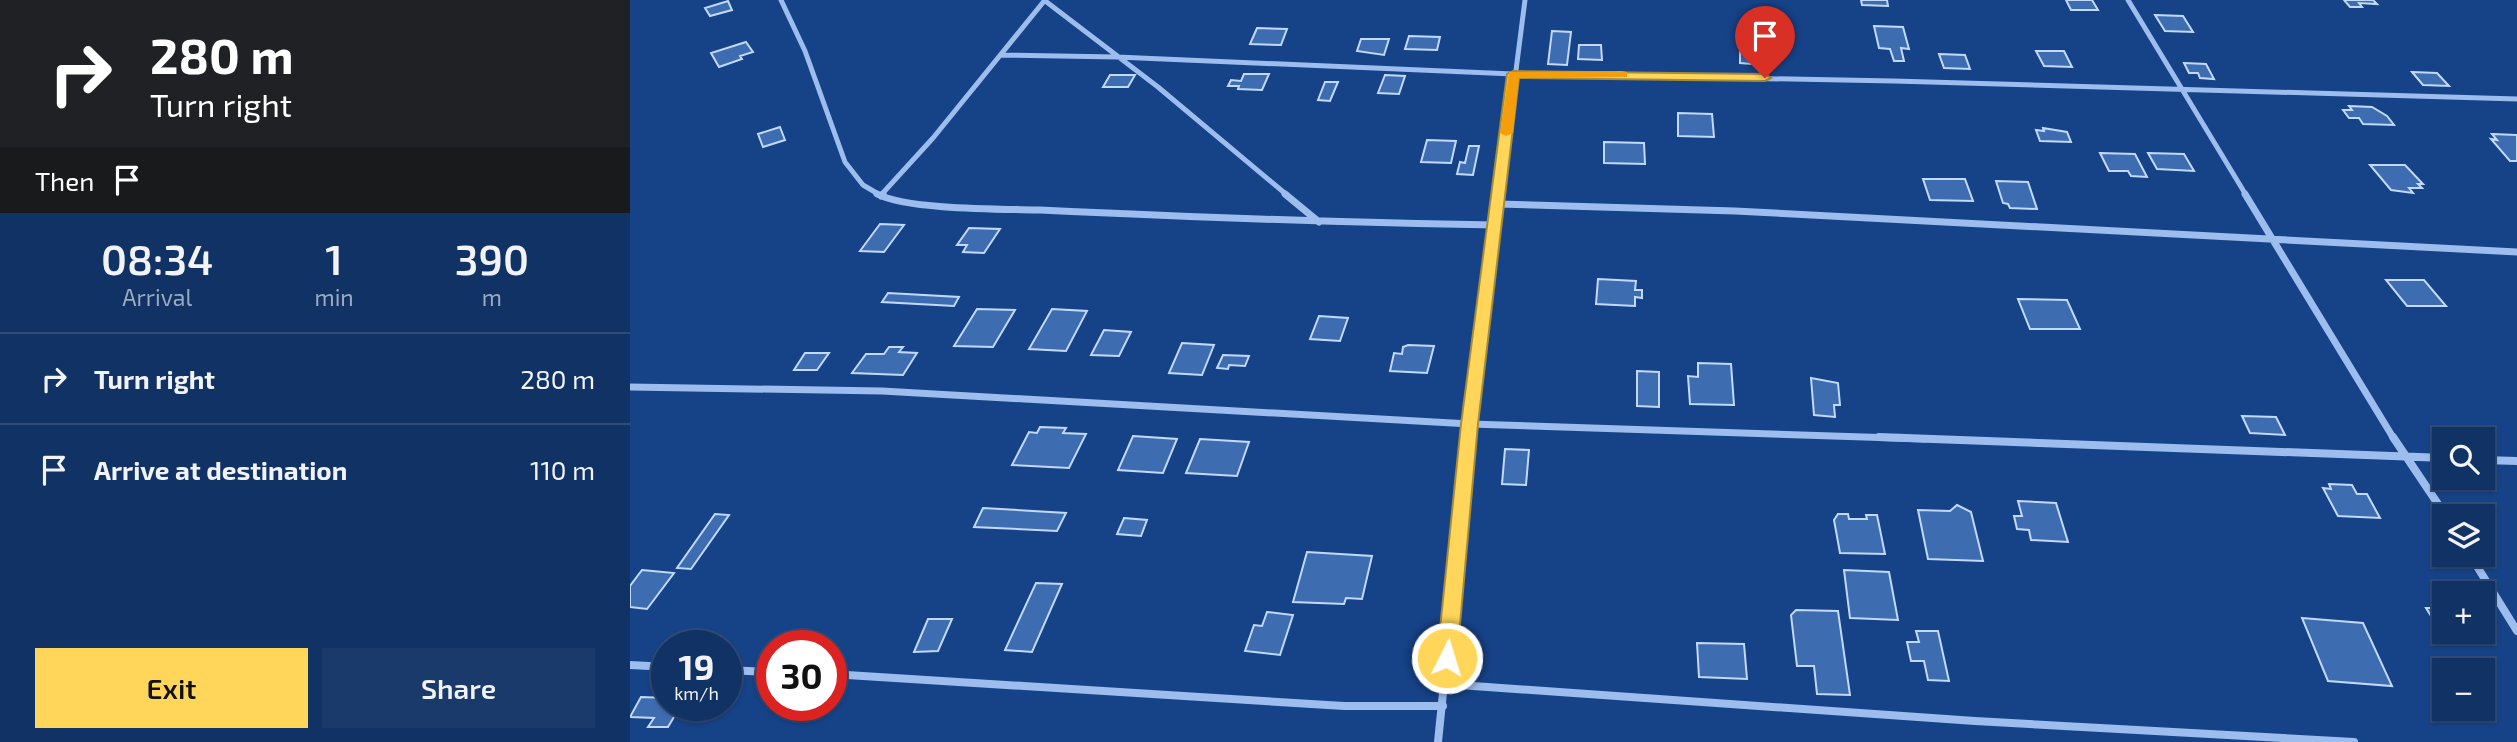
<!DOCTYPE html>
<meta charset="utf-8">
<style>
body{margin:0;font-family:"Exo 2",sans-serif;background:#193a6b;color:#f1f3f6;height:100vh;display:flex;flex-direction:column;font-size:26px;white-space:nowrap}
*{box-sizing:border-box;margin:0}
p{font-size:23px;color:#9caabf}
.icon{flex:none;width:38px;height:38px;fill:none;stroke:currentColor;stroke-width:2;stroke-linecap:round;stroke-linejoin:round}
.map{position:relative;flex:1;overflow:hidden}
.sheet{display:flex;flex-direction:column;background:#103265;width:630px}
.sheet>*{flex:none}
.guide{background:#202124;color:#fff;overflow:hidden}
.tools{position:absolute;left:1802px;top:427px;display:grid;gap:14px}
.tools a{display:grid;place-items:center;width:63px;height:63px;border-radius:0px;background:#103265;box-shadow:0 2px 5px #0004,0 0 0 2px #304d79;font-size:35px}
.speed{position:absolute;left:21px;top:630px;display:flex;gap:14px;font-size:35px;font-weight:700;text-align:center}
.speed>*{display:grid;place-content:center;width:91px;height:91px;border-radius:50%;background:#103265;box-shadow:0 2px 5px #0004,0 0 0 2px #304d79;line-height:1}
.speed small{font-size:18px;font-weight:400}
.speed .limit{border:10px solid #d22;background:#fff;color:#111}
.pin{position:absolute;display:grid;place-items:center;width:60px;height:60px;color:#fff;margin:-72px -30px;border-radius:50% 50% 50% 0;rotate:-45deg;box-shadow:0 0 7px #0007}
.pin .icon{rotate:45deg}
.me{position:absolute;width:77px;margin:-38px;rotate:5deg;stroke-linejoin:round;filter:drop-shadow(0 0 5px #0008)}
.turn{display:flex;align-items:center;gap:24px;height:147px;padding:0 35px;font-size:32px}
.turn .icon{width:91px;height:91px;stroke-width:2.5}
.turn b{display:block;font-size:49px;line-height:60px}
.then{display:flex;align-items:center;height:66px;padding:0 35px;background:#0003;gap:14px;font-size:26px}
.eta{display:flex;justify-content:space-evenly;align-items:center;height:119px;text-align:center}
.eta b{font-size:42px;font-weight:600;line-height:49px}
.button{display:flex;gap:14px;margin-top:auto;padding:14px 35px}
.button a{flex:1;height:80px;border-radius:0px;background:#ffd659;color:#111;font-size:28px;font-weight:600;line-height:80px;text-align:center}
.button a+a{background:#193a6b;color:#f1f3f6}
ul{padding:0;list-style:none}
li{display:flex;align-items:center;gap:21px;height:91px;padding:0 35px;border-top:2px solid #304d79}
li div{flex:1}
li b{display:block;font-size:26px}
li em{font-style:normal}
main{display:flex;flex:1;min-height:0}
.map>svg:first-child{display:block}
.building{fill:#3e6cb1;stroke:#c1d9fa;stroke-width:2}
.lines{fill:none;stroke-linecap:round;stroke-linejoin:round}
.minor-far2{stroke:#9cbdee;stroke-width:5}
.minor-far1{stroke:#9cbdee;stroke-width:7}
.minor{stroke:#9cbdee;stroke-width:8}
.route{fill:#ffd659;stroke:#a68b3a;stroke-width:2}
.slow{fill:#f59e0b}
</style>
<main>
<section class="sheet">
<div class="guide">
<div class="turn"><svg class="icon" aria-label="right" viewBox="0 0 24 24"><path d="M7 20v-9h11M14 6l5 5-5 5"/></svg><div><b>280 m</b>Turn right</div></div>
<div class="then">Then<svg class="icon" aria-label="arrive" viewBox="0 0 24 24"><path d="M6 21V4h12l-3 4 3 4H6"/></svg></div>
</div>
<div class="eta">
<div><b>08:34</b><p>Arrival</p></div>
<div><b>1</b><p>min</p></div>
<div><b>390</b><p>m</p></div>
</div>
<ul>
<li><svg class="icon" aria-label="right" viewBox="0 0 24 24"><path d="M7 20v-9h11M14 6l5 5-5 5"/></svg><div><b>Turn right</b></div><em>280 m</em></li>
<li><svg class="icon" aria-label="arrive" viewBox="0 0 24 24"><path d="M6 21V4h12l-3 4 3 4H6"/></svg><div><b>Arrive at destination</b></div><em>110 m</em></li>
</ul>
<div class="button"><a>Exit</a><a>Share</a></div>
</section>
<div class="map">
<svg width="1887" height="742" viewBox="0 0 1887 742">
<rect width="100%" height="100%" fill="#164287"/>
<path class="building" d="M1231,0H1257L1258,6L1232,5Z
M1436,0H1462L1468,10H1441Z
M1714,0H1743L1747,4L1729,3L1732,7H1720Z
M98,1L102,10L80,16L75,8Z
M1525,15L1553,16L1563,32L1535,31Z
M1244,26L1273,27L1279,49L1271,48L1274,61H1264L1260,49L1249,48Z
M627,28L657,29L651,45L620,44Z
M922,31L941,32L937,65L918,64Z
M779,36L810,37L807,50L775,49Z
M731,39H759L754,55L727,51Z
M116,42L123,52L110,56L112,59L89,67L81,53Z
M949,45H971L972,60L948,59Z
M1112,45L1134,46L1135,65L1110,63V47Z
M1406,51H1434L1442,67L1414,66Z
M1309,54L1335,55L1340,69L1314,68Z
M1554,63L1576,64L1584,79L1570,78L1568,73H1559Z
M1782,72L1807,73L1819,86L1793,85Z
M614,74H639L632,90L608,89L609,86H598L601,80L611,81Z
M480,75H505L498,87H473Z
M755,75L775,76L769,94L748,93Z
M695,82H708L700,101L688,100Z
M1719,106L1742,107L1757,116L1764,125L1733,124L1729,118H1719L1713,110H1722Z
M1048,113L1082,114L1084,137L1048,136Z
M150,127L155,140L133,147L128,134Z
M1413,128L1437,132L1441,142L1410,141L1406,130L1414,131Z
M1862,134L1887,135V161H1880L1861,139L1867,140Z
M797,140L826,141L821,163L791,162Z
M974,142L1014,143L1015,164L974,163Z
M839,146H849L843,175L827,174L830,162L835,163Z
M1470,153L1505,154L1517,177L1501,176L1498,171H1479Z
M1518,153L1554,154L1564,171L1527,169Z
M1740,165H1775L1793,184H1788L1792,188H1779L1783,193L1761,190Z
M1293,179H1335L1343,201L1300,200Z
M1366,181L1398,182L1407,209L1380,208L1378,204L1373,203Z
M250,224L274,225L254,252L230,251Z
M339,228L370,229L354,253L333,252L337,245H327Z
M968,279L1006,281L1005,290H1012V298L1005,297V306L966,304Z
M1756,280H1794L1816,306H1777Z
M258,293L329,297L324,306L252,302Z
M1388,299L1437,300L1450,329H1400Z
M347,309L385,310L363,347L324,346Z
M422,309L457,311L436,351L399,349Z
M689,316L718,318L710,341L680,339Z
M474,330L501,332L489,356L461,355Z
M552,343L584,345L572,375L539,373Z
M778,345L804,346L797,373L760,371L764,353L772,354L773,347Z
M259,347H273L269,352L287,353L273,375L222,373L236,354H254Z
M175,353H199L187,370H164Z
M593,355L619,356L615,366L599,365L598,369L587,368Z
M1068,363L1101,364L1104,405L1060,404L1058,376L1068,377Z
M1007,371L1029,372V407L1007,406Z
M1181,378L1208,383L1210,405H1204L1205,417L1184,415Z
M1612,416L1646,417L1655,435L1620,433Z
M410,427L436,428L433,433L456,434L439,468L382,465L399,432L407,433Z
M503,436L547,439L533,473L488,470Z
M570,439L619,442L607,476L556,473Z
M875,449L899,450L896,485L872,484Z
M1699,484L1722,485L1727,494H1737L1750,518L1708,516L1693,488L1701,489Z
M1388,501L1426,503L1438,542L1401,540L1399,530L1387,529L1384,516H1392Z
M1327,505L1341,512L1353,561L1298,559L1288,510L1320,511Z
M353,508L436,513L427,531L344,527Z
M85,514L99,515L61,569L47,568Z
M1208,514H1218L1219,519H1237L1236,515H1247L1255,554L1210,553L1204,520Z
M494,518L517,520L511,536L487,534Z
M677,552L742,556L732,599L716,598L714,604L663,602Z
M12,570L44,573L17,609L0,607V586Z
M1214,570L1259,572L1268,620L1220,618Z
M406,583L432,584L402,652L375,650Z
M1802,595H1815V632H1847H1811L1796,608H1810Z
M1166,610L1208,611L1220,695L1187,694L1184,666H1167L1161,615Z
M637,612L663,615L650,655L615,651L624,625L632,626Z
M1672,618L1733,623L1762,686L1698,681Z
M298,619H322L308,651L284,652Z
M1286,631H1308L1319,681L1298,680L1294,661H1281L1277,642H1289Z
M1067,643L1114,644L1117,679L1069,677Z
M11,697L37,698V705H51L38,727H18L24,718L0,717Z"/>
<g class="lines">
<path class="minor-far2" d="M151,0L175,51L215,162L233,185L250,195
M414,0L528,87L657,195
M1498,0L1616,195
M371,55L487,57L883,74L1264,81L1887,99
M251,195L303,138L415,0
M870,195L895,0"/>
<path class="minor-far1" d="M247,194C278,210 372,209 410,210C562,217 713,223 865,225
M655,194L689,222
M1615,194L1764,439
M251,196L253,194
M868,204L1105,211L1887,252
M0,387L252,391L840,424L1296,439
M839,439L870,194"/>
<path class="minor" d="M1249,437L1815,458
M1763,437L1816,516
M1853,460L1887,461
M1840,555L1887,631
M0,665L37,667
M96,670L142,672
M201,674L714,706H813
M815,684L1345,721L1724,742
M808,742L839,437"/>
</g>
<path class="route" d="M883,71L1135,74L1141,78L1135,81L889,78L848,424L827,658L824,664L817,667L810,664L807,658L831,424L877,74Z"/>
<path class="slow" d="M992,71L997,72V77L889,78L883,133L876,136L870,133L879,72Z"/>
</svg>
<div class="tools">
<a><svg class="icon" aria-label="search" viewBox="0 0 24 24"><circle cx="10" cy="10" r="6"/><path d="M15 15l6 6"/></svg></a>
<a><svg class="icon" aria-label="layers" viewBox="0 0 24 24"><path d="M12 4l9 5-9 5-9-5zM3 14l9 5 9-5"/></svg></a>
<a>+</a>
<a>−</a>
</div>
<div class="speed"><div>19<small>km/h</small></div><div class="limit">30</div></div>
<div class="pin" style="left:1135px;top:78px;background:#d93025"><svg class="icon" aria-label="arrive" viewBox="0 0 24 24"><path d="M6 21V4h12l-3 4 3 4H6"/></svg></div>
<svg class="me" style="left:817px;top:658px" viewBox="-20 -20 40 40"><circle r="17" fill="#ffd659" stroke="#fff" stroke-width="3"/><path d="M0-11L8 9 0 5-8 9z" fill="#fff"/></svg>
</div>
</main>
